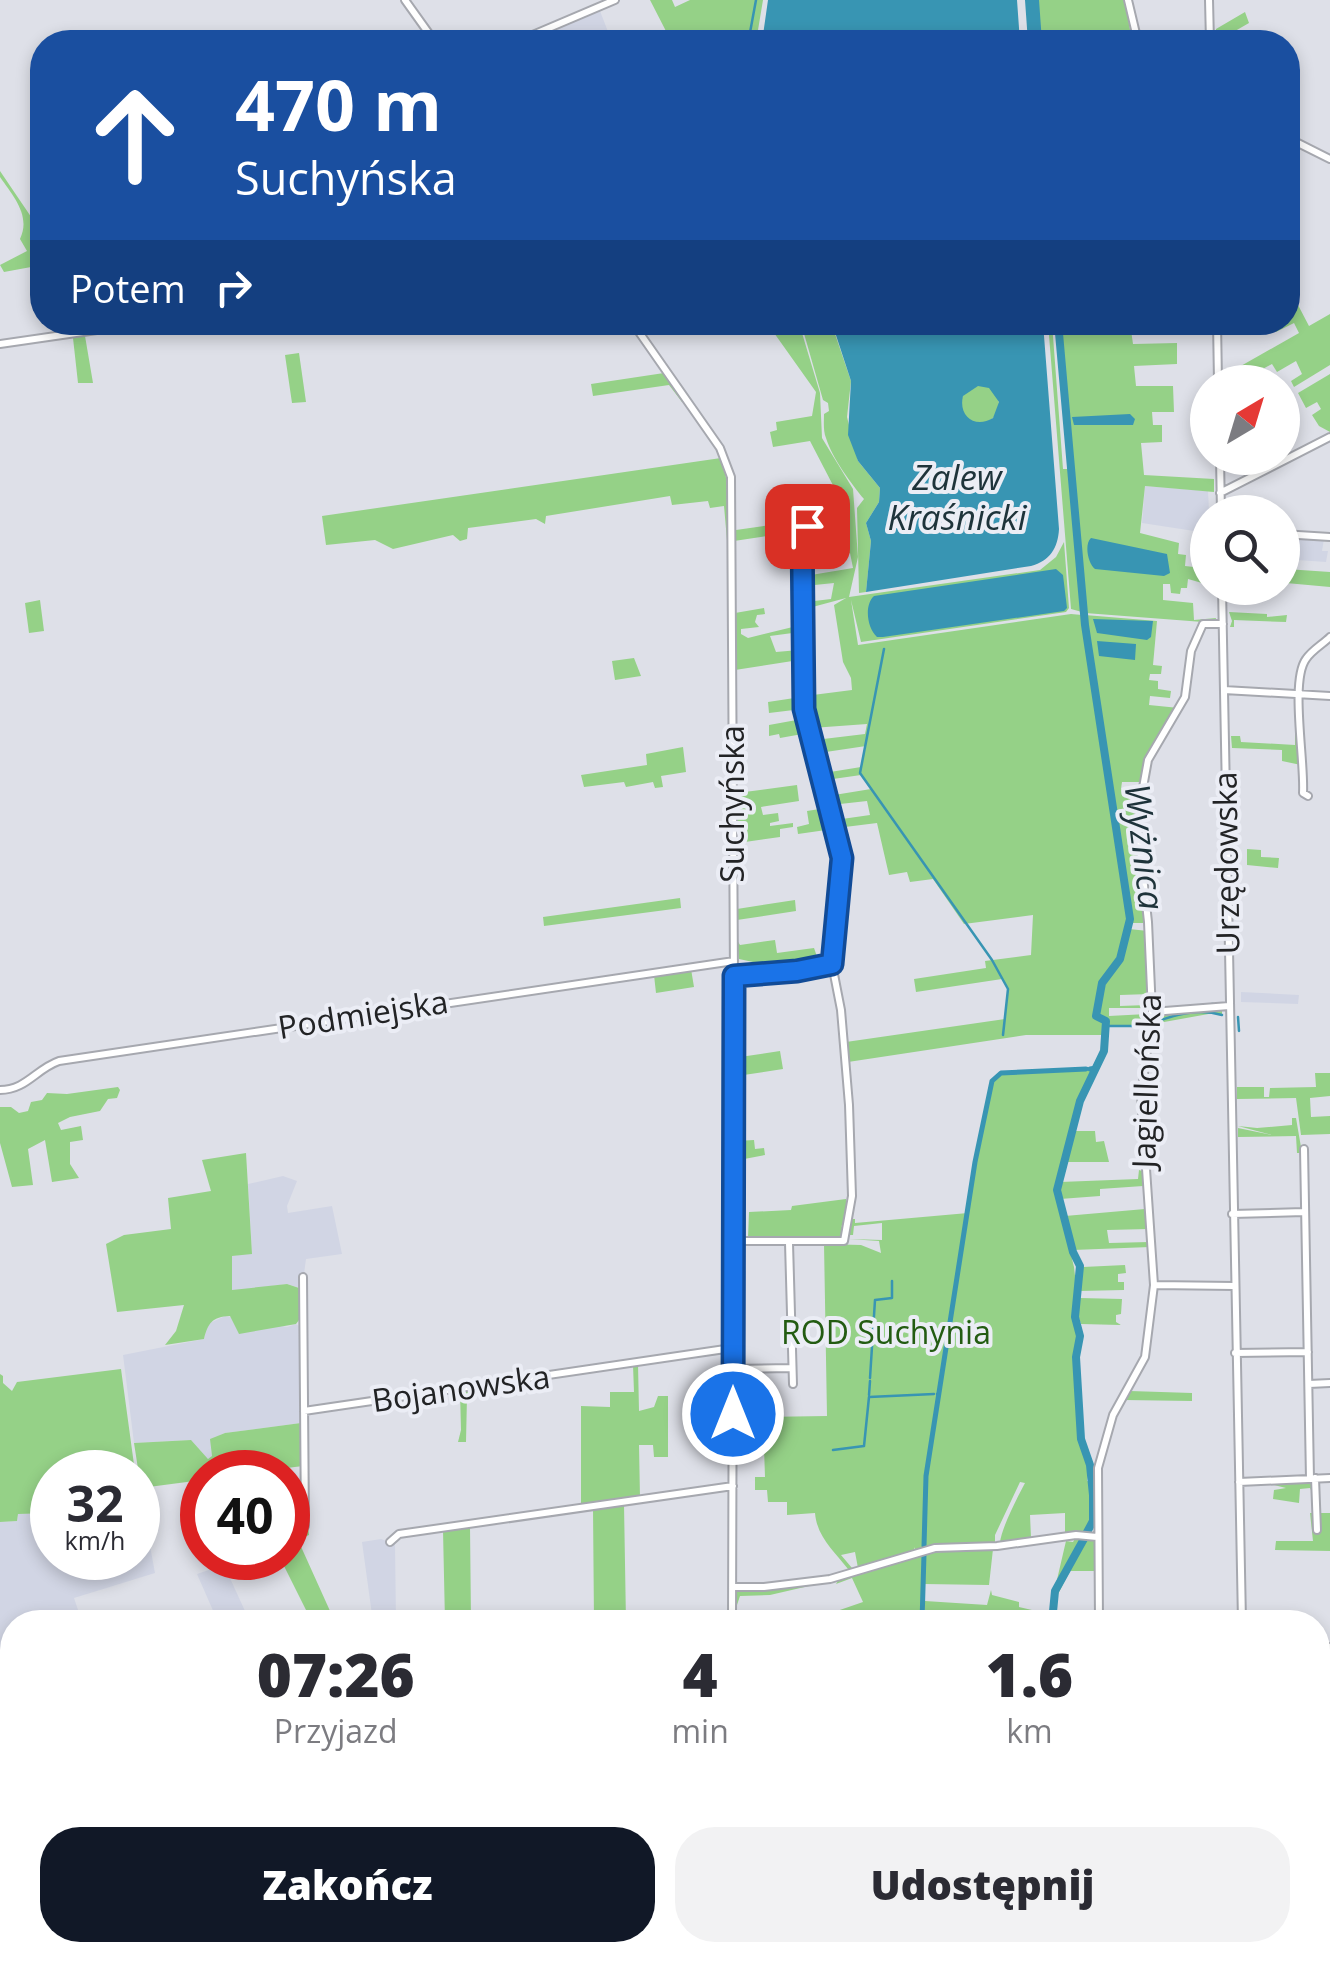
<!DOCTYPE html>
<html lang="pl">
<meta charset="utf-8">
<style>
body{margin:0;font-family:"Open Sans",sans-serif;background:#f2f2f3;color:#2b2b33;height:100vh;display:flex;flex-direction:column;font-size:38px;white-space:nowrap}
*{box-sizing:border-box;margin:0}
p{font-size:32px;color:#7c7c81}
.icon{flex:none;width:55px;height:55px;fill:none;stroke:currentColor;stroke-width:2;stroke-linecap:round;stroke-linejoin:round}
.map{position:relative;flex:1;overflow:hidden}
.drawer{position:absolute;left:0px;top:1610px;width:1330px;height:352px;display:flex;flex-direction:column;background:#fff;border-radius:40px 40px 0 0;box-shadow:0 5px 15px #0003}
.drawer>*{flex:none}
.hud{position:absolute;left:30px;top:30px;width:1270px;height:305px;border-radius:40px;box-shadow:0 5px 15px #0003;background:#1a4fa0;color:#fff;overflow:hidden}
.needle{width:65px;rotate:38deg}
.tools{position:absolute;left:1190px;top:365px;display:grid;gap:20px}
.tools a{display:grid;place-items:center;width:110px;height:110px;border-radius:50%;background:#fff;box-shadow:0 5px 15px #0003;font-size:50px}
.speed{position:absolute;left:30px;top:1450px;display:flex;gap:20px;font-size:50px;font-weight:700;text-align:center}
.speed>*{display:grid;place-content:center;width:130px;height:130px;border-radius:50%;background:#fff;box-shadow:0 5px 15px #0003;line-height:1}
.speed small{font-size:25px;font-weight:400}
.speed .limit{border:15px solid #d22;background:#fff;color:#111}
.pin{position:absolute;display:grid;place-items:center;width:85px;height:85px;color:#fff;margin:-42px;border-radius:20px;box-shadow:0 5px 15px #0006}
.me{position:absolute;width:110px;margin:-55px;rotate:0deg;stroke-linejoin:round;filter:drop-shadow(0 0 8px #0008)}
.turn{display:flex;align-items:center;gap:35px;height:210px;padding:0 40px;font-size:45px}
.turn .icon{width:130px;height:130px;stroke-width:2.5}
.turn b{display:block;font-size:70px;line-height:85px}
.then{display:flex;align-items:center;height:95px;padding:0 40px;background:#0003;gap:20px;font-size:38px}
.eta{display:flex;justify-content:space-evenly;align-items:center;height:170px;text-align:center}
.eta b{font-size:60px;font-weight:800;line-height:70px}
.cta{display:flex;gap:20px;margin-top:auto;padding:20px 40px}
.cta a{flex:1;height:115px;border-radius:40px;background:#111827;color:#fff;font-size:40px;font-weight:800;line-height:115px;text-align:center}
.cta a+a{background:#f2f2f3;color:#2b2b33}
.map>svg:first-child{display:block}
.built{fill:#d1d5e4}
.green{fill:#95d187}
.water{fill:#3895b3;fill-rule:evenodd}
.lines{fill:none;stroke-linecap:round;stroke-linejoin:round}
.stream{stroke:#3895b3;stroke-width:2.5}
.canal{stroke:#3895b3;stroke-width:5}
.river{stroke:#3895b3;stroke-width:8}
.minor-casing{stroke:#a6a8af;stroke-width:10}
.minor{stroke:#fff;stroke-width:6}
.route-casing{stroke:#114b97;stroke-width:25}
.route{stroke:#1a73e8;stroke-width:18}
.labels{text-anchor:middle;stroke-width:8;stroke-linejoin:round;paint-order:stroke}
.street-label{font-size:32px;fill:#222325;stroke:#ebedf5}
.park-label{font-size:32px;fill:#235c12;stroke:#ebedf5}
.water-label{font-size:35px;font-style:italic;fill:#1e333a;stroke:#ebedf5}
</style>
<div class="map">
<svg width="1330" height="1962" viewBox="0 0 1330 1962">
<rect width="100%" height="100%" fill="#dee0e8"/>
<path class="built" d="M600,11L612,42H527Z
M1145,486L1208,491L1209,511L1214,512H1208L1207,533L1142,523Z
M1283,536L1324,539L1322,551H1328L1326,562L1283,559Z
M1241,992L1299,995L1298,1004L1241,1002Z
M283,1176L297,1181L287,1206L288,1213L332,1206L342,1254L306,1259L302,1289L287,1284L232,1291V1256L252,1253L248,1184Z
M225,1316L287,1327L296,1324L302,1328L301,1423L225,1433L211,1439L212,1457L208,1459L190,1440L134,1443L123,1355L204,1339L208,1324Z
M141,1497L155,1573L74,1598L82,1622H12V1664L0,1668V1522L17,1521L18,1514L52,1513V1558H138V1498Z
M381,1539L395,1544L396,1622H373L362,1542Z
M224,1565L250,1622H218L197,1574Z
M1318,1650H1330V1714L1318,1715Z
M0,1692L12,1708V1784L4,1787L0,1778Z"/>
<path class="green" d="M650,0H672L675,7L690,0H763L756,42H680L669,37Z
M1036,0H1125L1132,42H1040Z
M1245,12L1249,23L1216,42V29Z
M0,171L42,233V265L4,272L0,265L27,251L20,239C31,216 14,197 0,177Z
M1298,305L1309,326L1330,314V365L1294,387L1291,381L1302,374L1296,361L1277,372L1272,364L1238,382H1225V375L1299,333L1294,323L1276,332L1272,323L1288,322V310Z
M767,323H799L820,393L822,438L853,489L858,557L849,597L1040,570L1056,557L1064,542L1069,608L1066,612L861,642L851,600L858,645L1071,614L1082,615L1083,623L1085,615L1157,621L1153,665L1162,666L1161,674H1150L1149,680L1158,681V689L1171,691L1170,698L1150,696L1149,705L1179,708L1156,741L1141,782H1122L1121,789L1140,791L1137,835L1147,923H1130L1129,929L1148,931L1150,994L1120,995V1006L1147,1005L1150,1008H1109V1016L1147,1014L1149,1025H1108L1107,1035H1026L848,1062L846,1042L1005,1019L1008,989L1002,979L916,992L914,979L986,968L985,961L1031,955L1033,915L964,924L933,879L910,882L907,872L889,875L877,823L837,828L835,820L870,815L867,801L831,805L828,796L871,789L861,775L826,780L824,773L861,767L866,746L819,753L815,740L865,734L867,724L812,728L805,696L852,690L851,678L843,662L834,605L846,598L805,609L806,602L831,599L834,583L805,586V576L853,568L850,553L832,555L828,528L803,532L826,518L844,515L846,508L842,496L828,498V506L822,499L816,500L817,518C797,525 800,538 800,560L799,545L783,547L780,531L774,532V535L734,541V518L736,530L812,519L811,498L837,493L810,441L773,447L770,432L777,430L776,422L812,416L816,392Z
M801,323L810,330L834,331L851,381L847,417L858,461L880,488L879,502L866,523L871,541L866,592L859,593L857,508L864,499C853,486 832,458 826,438C823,431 824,421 824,414L829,411L828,403L823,400Z
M1048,323H1052L1063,469H1069L1082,612L1071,609Z
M1059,323H1146H1130L1133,344L1177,343V364L1134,366L1136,386H1173L1174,412H1152L1153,425H1162V442L1141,443L1144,475L1214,479V492L1145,486L1140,533L1179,543L1178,554L1186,555L1185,566L1203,568L1200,575L1202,583L1188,579L1187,588H1181L1180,594L1171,593L1170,584H1163V600L1193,603L1194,620L1216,618L1215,622H1203L1085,613Z
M85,336L93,383H78L73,338Z
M299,353L306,402L292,403L285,355Z
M664,373L684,401L682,402L669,385L593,396L591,384Z
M1330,374V432L1319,426L1312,415L1321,409L1317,402L1306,408L1298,393Z
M961 404a19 19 0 1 1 38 0a19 19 0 1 1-38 0Z
M721,458C729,477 730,520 727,540L724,506L710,508L708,501L672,505L670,496L546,516L545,524L536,519L468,528L467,539L460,541L453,535L393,549L375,540L326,545L322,516Z
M1286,569L1330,572V587L1286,583Z
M40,600L44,631L29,633L25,603Z
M764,608L765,614L757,615L755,622L759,627L741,629V634L748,638L801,625L800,632L770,636L776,652L799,650V660L735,670V613Z
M1229,612L1267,614V617L1287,615L1286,622L1234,620V627H1230L1232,621Z
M634,658L641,676L615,680L612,661Z
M800,682L802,709L769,713L768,702L801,697Z
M802,711L808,733L780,738L779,734L769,736V725L802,719Z
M1295,724H1298L1301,765L1282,761V750L1232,748L1231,736H1240L1241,742L1295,745Z
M683,747L686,772L661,776L663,787L655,788L653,782L626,787L624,782L584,787L581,775L647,765L646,754Z
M797,785L799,801L761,807L763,815L778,813L779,821L770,823V826L793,823V827L780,829V837L738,843L737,793Z
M826,808L833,829L798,834L797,827L809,824L807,811Z
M1247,849L1261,850V857L1279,858L1278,868L1247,865Z
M680,898L681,908L544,926L543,917Z
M795,900L796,911L737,920V909Z
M737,940L740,945L775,940L777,953L814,948L820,965L756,974L753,962L739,959Z
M691,969L694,987L656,993L654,975Z
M1222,1008V1016L1214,1013L1153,1024V1019L1171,1012Z
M737,1049H740V1057L780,1051L783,1069L737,1076Z
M1094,1068L1078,1102L1055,1190L1074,1267L1078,1302L1074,1316L1079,1336L1075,1357L1080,1440L1089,1467L1087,1481L1092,1482L1093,1520L1085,1534L1057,1536L1065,1533V1513L1030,1515L1031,1538L1039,1537L1000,1543C1001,1529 1017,1498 1025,1483L1020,1482L995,1535V1542L925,1547L927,1476L955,1292L925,1476L923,1549L915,1550L914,1547V1551L858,1568L855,1552L841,1555L852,1568L841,1573L848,1569C834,1551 817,1537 815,1513L787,1515V1502H768L767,1490H755V1477H765L764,1448L735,1447L736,1426L758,1427L759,1417L827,1416L824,1244L861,1245L881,1253L879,1241L849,1239L882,1240V1223L854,1226L853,1235H849L851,1219H855V1223L968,1213L975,1162L992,1081L1001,1073Z
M1315,1073H1330V1096L1310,1098L1311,1117L1330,1116V1134L1301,1135L1296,1098L1237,1099V1087H1264V1097H1269L1270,1088L1316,1087Z
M118,1087L120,1090L117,1098L108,1099L100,1111L70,1117L58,1123L61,1130L81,1126L83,1140L70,1142V1164L79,1178L52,1182L45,1140L28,1149L33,1185L12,1187L0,1143V1107H11L19,1113L28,1111L31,1102L42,1100L47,1093L67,1094Z
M1292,1118H1296L1302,1153H1297L1296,1136L1238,1137V1128L1272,1135L1238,1126L1257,1128L1292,1125Z
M1074,1131H1095L1096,1142L1104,1141L1109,1162H1065Z
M754,1140L755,1149L764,1148L765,1155L739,1160V1199H736V1141Z
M246,1153L252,1254L232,1256V1290L287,1284L302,1289V1316L296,1324L239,1334L230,1316C212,1317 208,1323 204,1339L165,1345L176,1331L184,1305L117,1312L106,1244L124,1235L171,1229L168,1198L211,1191L202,1160Z
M1139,1170L1142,1171L1143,1186L1100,1189V1196L1060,1199V1182L1138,1179Z
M846,1199L847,1224L841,1226L845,1228L842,1240L736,1237L748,1238L749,1212L791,1210L792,1206Z
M1145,1209L1148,1229L1107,1230L1109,1243L1149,1242L1150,1247L1073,1250L1065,1216Z
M1080,1262L1083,1267L1125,1265L1126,1273L1118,1274V1282H1124V1290L1079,1291Z
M1080,1298L1122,1299L1121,1314L1116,1315V1322L1121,1325L1081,1324L1077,1312Z
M638,1364L639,1411L654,1407L658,1396H668V1457H654L653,1445H639L640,1498L581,1507V1406L610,1407V1392H634L633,1365Z
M121,1369L135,1472H52V1513L18,1514L17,1521L0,1522V1374L3,1376V1383L12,1391L17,1382Z
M493,1386V1389L467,1396L466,1442H458L461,1430L460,1391Z
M1130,1391L1192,1393V1401L1124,1400Z
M301,1423L303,1466L254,1472H202V1480L141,1488L134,1443L191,1440L208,1459L212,1456L210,1439L225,1433Z
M1313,1482V1494L1310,1488L1300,1489L1299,1503L1273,1499L1274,1490L1286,1488L1274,1485Z
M624,1504L626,1622H594L593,1508Z
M1310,1513H1330V1551L1275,1550L1276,1541H1313Z
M306,1524H308L309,1535L298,1540L335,1622H312L280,1558H288V1541L303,1533Z
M470,1526L471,1622H445L443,1530Z
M1076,1537L1096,1541L1097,1582L1095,1571H1070L1056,1598L1055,1622H924L925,1601L987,1605L991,1590L992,1595L1019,1602V1607L1049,1614L1066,1541L1073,1542Z
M993,1549L989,1585L924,1584L920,1622H805L863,1602L852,1578L836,1584L839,1579L926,1553Z
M835,1580L770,1595L740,1596L735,1611V1593L738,1589Z
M1318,1732H1330V1786L1321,1787L1320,1780L1318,1787Z
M1330,1803V1856L1320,1855L1321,1850L1329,1849L1319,1848L1318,1855V1804Z
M388,1950H669L671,1954L656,1962H589L586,1955L576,1958L577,1962H389Z
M691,1950H761L764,1953L778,1950L791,1962H697Z
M929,1950H974L965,1954L966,1957L979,1950H1111V1956L1104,1962H931Z"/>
<path class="water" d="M768,0H1017L1020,42H762Z
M832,323H1043L1059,529C1058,548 1050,561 1031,566L866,592L871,541L866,523L879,502L880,488L858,461L848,435L851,381ZM978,386L989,388L999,402L993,418C975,429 958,416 963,396Z
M1130,414L1135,419L1133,425H1074L1072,417Z
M1091,538L1167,554L1170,573L1164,576L1095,569C1088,564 1084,544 1091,538Z
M1056,569L1063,575L1067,608L1064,611L883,637H877C867,628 864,605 874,596Z
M1093,619L1153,621L1151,637L1147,640L1097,633Z
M1097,641L1136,644L1135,660L1099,656Z"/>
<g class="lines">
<path class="stream" d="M749,38L756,0
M884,649L860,773L992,960L1008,989L1003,1035
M1181,1007L1213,1004
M1238,1017L1239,1031
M1152,1024C1174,1014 1199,1008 1222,1015
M1106,1026H1147
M730,1084V1081
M730,1106V1089
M730,1111V1120
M730,1137V1125
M730,1141V1144
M730,1199V1151
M730,1211V1204
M730,1234V1220
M870,1378L875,1300L892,1298V1281
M937,1394H939
M869,1395L870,1381
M833,1450L864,1446L869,1397L934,1394
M0,1937L2,1938
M6,1939L8,1940
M45,1950L60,1954"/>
<path class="canal" d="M1090,1069L1096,1068
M924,1546L926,1476L975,1162L992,1081L1001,1073L1086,1069
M922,1622L924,1554
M966,1950L971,1962"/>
<path class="river" d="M1029,0L1032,42
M1035,0L1038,42
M1058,322L1085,625L1130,919L1120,959L1102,983L1096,1016L1106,1021L1104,1051L1080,1101L1057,1190L1073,1252L1080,1266L1075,1317L1080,1336L1076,1357L1081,1439L1090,1465L1093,1495V1521L1086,1534
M1052,1622L1055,1591L1085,1537
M1116,1950L1118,1962"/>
<defs>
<path id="minor" d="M405,0L435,42
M1128,0L1138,42
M1209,0L1210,42
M516,42L615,0
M1288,138L1330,159
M632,322L720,448L731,477L734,977L732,1622
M1217,322L1218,382
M0,344L152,322
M1220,458L1221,512
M1220,493L1330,437
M1282,534L1330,537
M1222,588L1242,1622
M1224,690L1330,696
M1308,796L1303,793C1305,761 1290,681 1306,659C1312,650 1323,644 1330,637
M734,977L797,971L832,964
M1152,1012L1229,1006
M0,1090C26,1090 36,1069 59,1061L734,961
M1304,1149L1310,1479
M1232,1214L1304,1212
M733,1241H844L852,1196L849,1105L841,1010L832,964L842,858L804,709L802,530L822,520
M789,1243L793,1384
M303,1277L305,1526
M1154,1285L1234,1286
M1235,1353L1308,1352
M733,1369L790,1368
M1309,1384L1330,1383
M304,1411L732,1348
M1315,1478L1317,1530
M1239,1482L1330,1478
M390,1542L399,1534L733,1486
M732,1587H764L830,1579L935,1548L997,1546L1076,1535L1097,1537
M1099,1622L1098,1468L1113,1415L1145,1357L1154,1285L1141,1096L1152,1012L1148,922L1138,830L1140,804L1148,760L1185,697L1191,651L1203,624H1223
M1318,1647H1330
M1318,1717H1330
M1318,1789H1330
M1318,1873L1330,1872
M1318,1923L1330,1922
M0,1942L12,1946
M28,1950L72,1962
M824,1950L829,1962
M1121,1950L1123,1962
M1255,1950L1257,1962
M385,1962L386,1950"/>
</defs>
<use href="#minor" class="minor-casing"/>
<use href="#minor" class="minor"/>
</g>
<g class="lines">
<defs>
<path id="route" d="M733,1414L734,976L797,971L832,964L842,858L804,709L802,532L807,526"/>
</defs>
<use href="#route" class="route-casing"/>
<use href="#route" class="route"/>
</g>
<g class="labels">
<g class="street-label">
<text transform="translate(733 804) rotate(-90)" y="11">Suchyńska</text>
<text transform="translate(1227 863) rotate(-91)" y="11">Urzędowska</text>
<text transform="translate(363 1015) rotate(-9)" y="11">Podmiejska</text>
<text transform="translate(1147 1081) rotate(-88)" y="11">Jagiellońska</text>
<text transform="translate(461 1389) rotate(-8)" y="11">Bojanowska</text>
</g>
<g class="park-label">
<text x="886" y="1344">ROD Suchynia</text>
</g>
<g class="water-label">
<text x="957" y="490">Zalew<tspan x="957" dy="40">Kraśnicki</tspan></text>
<text transform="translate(1144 847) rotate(83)" y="12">Wyżnica</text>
</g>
</g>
</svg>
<div class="tools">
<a><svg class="needle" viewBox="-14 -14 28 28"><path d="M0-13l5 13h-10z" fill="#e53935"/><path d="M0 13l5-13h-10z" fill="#7c7c81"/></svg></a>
<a><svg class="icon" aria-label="search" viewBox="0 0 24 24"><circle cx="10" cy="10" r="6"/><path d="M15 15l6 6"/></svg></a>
</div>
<div class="speed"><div>32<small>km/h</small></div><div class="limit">40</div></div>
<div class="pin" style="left:807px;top:526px;background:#d93025"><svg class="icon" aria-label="arrive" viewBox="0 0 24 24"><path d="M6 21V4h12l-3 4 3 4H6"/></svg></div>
<svg class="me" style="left:733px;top:1414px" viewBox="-20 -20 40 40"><circle r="17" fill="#1a73e8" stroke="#fff" stroke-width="3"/><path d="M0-11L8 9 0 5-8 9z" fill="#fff"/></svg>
<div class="hud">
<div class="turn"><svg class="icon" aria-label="ahead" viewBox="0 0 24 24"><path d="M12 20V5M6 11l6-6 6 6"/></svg><div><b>470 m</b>Suchyńska</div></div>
<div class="then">Potem<svg class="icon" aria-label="right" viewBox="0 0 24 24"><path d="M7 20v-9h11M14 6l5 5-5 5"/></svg></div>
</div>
<section class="drawer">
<div class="eta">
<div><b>07:26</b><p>Przyjazd</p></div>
<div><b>4</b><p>min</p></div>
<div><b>1.6</b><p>km</p></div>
</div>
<div class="cta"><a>Zakończ</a><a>Udostępnij</a></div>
</section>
</div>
